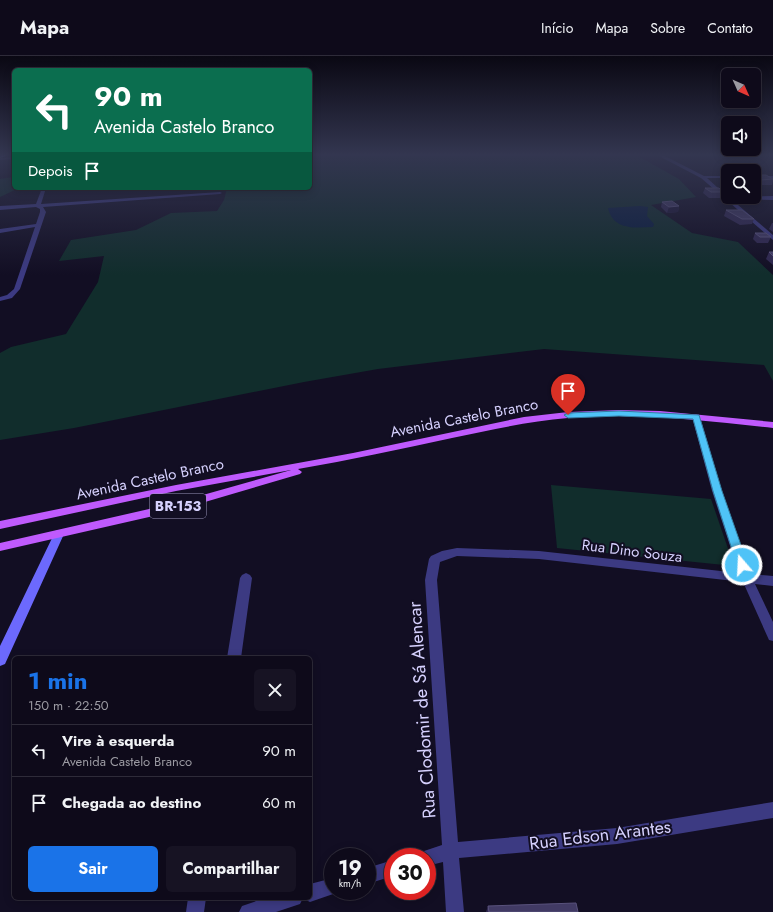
<!DOCTYPE html>
<html lang="pt">
<meta charset="utf-8">
<style>
body{margin:0;font-family:Jost,sans-serif;background:#171323;color:#f1f3f6;height:100vh;display:flex;flex-direction:column;font-size:15px;white-space:nowrap}
*{box-sizing:border-box;margin:0}
p{font-size:13px;color:#9b9aa2}
.icon{flex:none;width:22px;height:22px;fill:none;stroke:currentColor;stroke-width:2;stroke-linecap:round;stroke-linejoin:round}
.map{position:relative;flex:1;overflow:hidden}
.sheet{position:absolute;left:12px;top:600px;width:300px;height:244px;display:flex;flex-direction:column;background:#0e0a1a;border-radius:6px;box-shadow:0 2px 10px #0003,0 0 0 1px #2e2b39}
.sheet>*{flex:none}
.guide{position:absolute;left:12px;top:12px;width:300px;height:122px;border-radius:6px;box-shadow:0 2px 10px #0003,0 0 0 1px #2e2b39;background:#0b6e4f;color:#fff;overflow:hidden}
.needle{width:26px;rotate:135deg}
.controls{position:absolute;left:721px;top:12px;display:grid;gap:8px}
.controls a{display:grid;place-items:center;width:40px;height:40px;border-radius:6px;background:#0e0a1a;box-shadow:0 2px 10px #0003,0 0 0 1px #2e2b39;font-size:20px}
.speed{position:absolute;left:324px;top:792px;display:flex;gap:8px;font-size:20px;font-weight:700;text-align:center}
.speed>*{display:grid;place-content:center;width:52px;height:52px;border-radius:50%;background:#0e0a1a;box-shadow:0 2px 10px #0003,0 0 0 1px #2e2b39;line-height:1}
.speed small{font-size:10px;font-weight:400}
.speed .limit{border:6px solid #d22;background:#fff;color:#111}
.pin{position:absolute;display:grid;place-items:center;width:34px;height:34px;color:#fff;margin:-41px -17px;border-radius:50% 50% 50% 0;rotate:-45deg;box-shadow:0 0 4px #0007}
.pin .icon{rotate:45deg}
.me{position:absolute;width:44px;margin:-22px;rotate:341deg;stroke-linejoin:round;filter:drop-shadow(0 0 3px #0008)}
.turn{display:flex;align-items:center;gap:14px;height:84px;padding:0 16px;font-size:18px}
.turn .icon{width:52px;height:52px;stroke-width:2.5}
.turn b{display:block;font-size:28px;line-height:34px}
.then{display:flex;align-items:center;height:38px;padding:0 16px;background:#0003;gap:8px;font-size:15px}
.round{display:grid;place-items:center;flex:none;width:42px;height:42px;border-radius:6px;background:#171323}
.headline{display:flex;align-items:center;justify-content:space-between;height:68px;padding:0 16px}
h1{font-size:24px;font-weight:700;line-height:30px;color:#1a73e8}
.button{display:flex;gap:8px;margin-top:auto;padding:8px 16px}
.button a{flex:1;height:46px;border-radius:6px;background:#1a73e8;color:#fff;font-size:16px;font-weight:700;line-height:46px;text-align:center}
.button a+a{background:#171323;color:#f1f3f6}
ul{padding:0;list-style:none}
li{display:flex;align-items:center;gap:12px;height:52px;padding:0 16px;border-top:1px solid #2e2b39}
li div{flex:1}
li b{display:block;font-size:15px}
li em{font-style:normal}
header{display:flex;align-items:center;gap:24px;box-sizing:border-box;height:56px;padding:0 20px;background:#0e0a1a;border-bottom:1px solid #2e2b39}
header strong{font-size:19px}
nav{display:flex;gap:22px;margin-inline-start:auto;font-size:14px}
.map>svg:first-child{display:block}
.green{fill:#112d2c}
.water{fill:#0a1e40}
.lines{fill:none;stroke-linecap:round;stroke-linejoin:round}
.street{fill:#3c3a82;fill-rule:evenodd}
.secondary{fill:#6c69fd;fill-rule:evenodd}
.primary{fill:#bf5afd;fill-rule:evenodd}
.wall{fill:#302851}
.shaded-wall{fill:#1c1637}
.building{fill:#413a64;stroke:#59527c}
.route{fill:#4fc3f7;stroke:#337fa1}
.labels{text-anchor:middle;stroke-width:4;stroke-linejoin:round;paint-order:stroke}
.shield{fill:#120e23;stroke:#9b96bc;stroke-width:1}
.shield-label{font-size:14px;font-weight:bold;fill:#d6d1fe}
.street-label{font-size:15px;fill:#d6d1fe;stroke:#120e23}
.near-street-label{font-size:18px;fill:#d6d1fe;stroke:#120e23}
</style>
<header>
<strong>Mapa</strong>
<nav><a>Início</a><a>Mapa</a><a>Sobre</a><a>Contato</a></nav>
</header>
<div class="map">
<svg width="773" height="856" viewBox="0 0 773 856">
<rect width="100%" height="100%" fill="#120e23"/>
<path class="green" d="M310,99H636L679,123L696,141L651,149L692,177L738,186L773,219V325L764,309L544,293L378,313L304,326L74,372L0,384V297L11,291L66,278L98,226L104,200L59,205L71,184L136,174L171,157L217,155L224,144L227,132H310Z
M14,121V132H19L0,141V123Z
M551,429L711,443L734,510L557,492Z"/>
<path class="water" d="M640,150L648,151L647,160L654,168L653,171C634,172 613,174 608,152Z"/>
<g class="lines">
<path class="street" d="M657,99H663L704,120H728V122H707L728,141L773,140V144L731,143L773,179V184L701,122Z
M14,101V103L0,104V102Z
M754,120H773V122H754Z
M42,132H46L41,148L220,136L222,137L220,138L43,151L46,156L20,233L12,242L0,245V241L7,239L14,233L35,171L0,177V173L36,168L40,156V153L36,151L0,154V150L36,148Z
M696,358L700,361L722,435L751,518L773,520V530L755,528L773,566V585L769,584L743,526L539,503L457,500L440,506L437,524L458,786L617,772L773,746V762L617,788L459,802L464,856H446L443,806L427,810V801H419L421,796L442,789L425,524L429,503L431,500L442,495L457,492L539,495L739,517L712,435L692,361Z
M246,517L250,519L252,522L241,602H227L240,522L242,519Z
M393,804V820L367,828V812Z
M333,822V835L339,836L310,846L304,843L310,842V828Z
M188,842H206L204,856H186Z
M265,842H303L300,848L276,856H239L242,850Z"/>
<path class="secondary" d="M1,99H9L0,102Z
M59,474L63,475L64,478L5,608L0,610V590L54,478L55,475Z"/>
<path class="primary" d="M619,354L660,355L773,366V372C705,365 637,356 568,362C529,365 491,374 452,382C401,393 350,404 298,413L302,416L300,418L171,456L0,495V487L171,448L291,414L176,435L0,473V465L176,429L353,397L524,361L568,356Z"/>
</g>
<path class="wall" d="M754,119L773,123V125L772,129H759L754,126Z
M705,132L723,136L721,142H709L703,137Z
M662,146L679,150L678,156L667,157L661,151Z
M726,154L754,163L752,168L740,169L724,160Z
M772,167H773V176L769,173Z
M755,177L771,181L768,187H757L753,183Z
M769,196H773V209L766,203Z
M488,850L578,856H486Z"/>
<path class="shaded-wall" d="M679,150L678,156L667,157L669,151Z"/>
<path class="building" d="M754,119H766L773,123L761,124Z
M705,132H719L723,136H711Z
M672,145L679,150L669,151L662,146Z
M726,154H742L754,163H742Z
M755,177H766L771,181H760Z
M769,196H773V200Z
M576,847L578,856H489L488,850Z"/>
<linearGradient id="sky" x2="0" y2="1"><stop stop-color="#0a0813"/><stop offset="0.45" stop-color="#333650"/><stop offset="1" stop-color="#333650" stop-opacity="0"/></linearGradient>
<rect width="773" height="219" fill="url(#sky)"/>
<path class="route" d="M619,355L699,359L722,435L748,509L746,512H739L737,509L713,435L693,363L619,360L568,362L564,359L568,357Z"/>
<g class="labels">
<rect class="shield" x="150" y="438" width="56" height="24" rx="3"/>
<g class="shield-label">
<text x="178" y="455">BR-153</text>
</g>
<g class="street-label">
<text transform="translate(464 362) rotate(-11)" y="5">Avenida Castelo Branco</text>
<text transform="translate(150 423) rotate(-12)" y="5">Avenida Castelo Branco</text>
<text transform="translate(632 495) rotate(7)" y="5">Rua Dino Souza</text>
</g>
<g class="near-street-label">
<text transform="translate(422 654) rotate(-94)" y="6">Rua Clodomir de Sá Alencar</text>
<text transform="translate(600 779) rotate(-7)" y="6">Rua Edson Arantes</text>
</g>
</g>
</svg>
<div class="controls">
<a><svg class="needle" viewBox="-14 -14 28 28"><path d="M0-13l5 13h-10z" fill="#e53935"/><path d="M0 13l5-13h-10z" fill="#9b9aa2"/></svg></a>
<a><svg class="icon" aria-label="sound" viewBox="0 0 24 24"><path d="M4 9h4l5-4v14l-5-4H4zM17 9q2 3 0 6"/></svg></a>
<a><svg class="icon" aria-label="search" viewBox="0 0 24 24"><circle cx="10" cy="10" r="6"/><path d="M15 15l6 6"/></svg></a>
</div>
<div class="speed"><div>19<small>km/h</small></div><div class="limit">30</div></div>
<div class="pin" style="left:568px;top:359px;background:#d93025"><svg class="icon" aria-label="arrive" viewBox="0 0 24 24"><path d="M6 21V4h12l-3 4 3 4H6"/></svg></div>
<svg class="me" style="left:742px;top:509px" viewBox="-20 -20 40 40"><circle r="17" fill="#4fc3f7" stroke="#fff" stroke-width="3"/><path d="M0-11L8 9 0 5-8 9z" fill="#fff"/></svg>
<div class="guide">
<div class="turn"><svg class="icon" aria-label="left" viewBox="0 0 24 24"><path d="M17 20v-9H6M10 6l-5 5 5 5"/></svg><div><b>90 m</b>Avenida Castelo Branco</div></div>
<div class="then">Depois<svg class="icon" aria-label="arrive" viewBox="0 0 24 24"><path d="M6 21V4h12l-3 4 3 4H6"/></svg></div>
</div>
<section class="sheet">
<div class="headline"><div><h1>1 min</h1><p>150 m · 22:50</p></div><a class="round"><svg class="icon" aria-label="close" viewBox="0 0 24 24"><path d="M6 6l12 12M18 6L6 18"/></svg></a></div>
<ul>
<li><svg class="icon" aria-label="left" viewBox="0 0 24 24"><path d="M17 20v-9H6M10 6l-5 5 5 5"/></svg><div><b>Vire à esquerda</b><p>Avenida Castelo Branco</p></div><em>90 m</em></li>
<li><svg class="icon" aria-label="arrive" viewBox="0 0 24 24"><path d="M6 21V4h12l-3 4 3 4H6"/></svg><div><b>Chegada ao destino</b></div><em>60 m</em></li>
</ul>
<div class="button"><a>Sair</a><a>Compartilhar</a></div>
</section>
</div>
